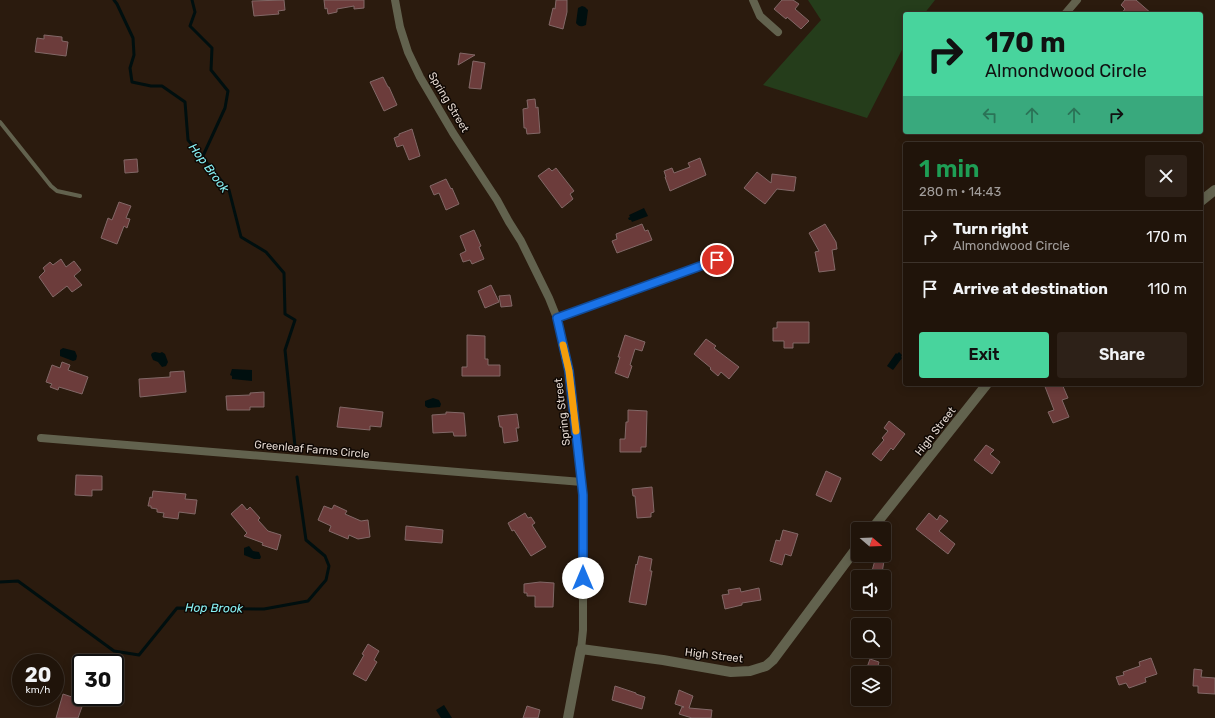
<!DOCTYPE html>
<meta charset="utf-8">
<style>
body{margin:0;font-family:Rubik,sans-serif;background:#2d2118;color:#f1f3f6;height:100vh;display:flex;flex-direction:column;font-size:15px;white-space:nowrap}
*{box-sizing:border-box;margin:0}
p{font-size:13px;color:#a29e9c}
.icon{flex:none;width:22px;height:22px;fill:none;stroke:currentColor;stroke-width:2;stroke-linecap:round;stroke-linejoin:round}
.map{position:relative;flex:1;overflow:hidden}
.sheet{position:absolute;left:903px;top:142px;width:300px;height:244px;display:flex;flex-direction:column;background:#20140a;border-radius:4px;box-shadow:0 2px 10px #0003,0 0 0 1px #3d332b}
.sheet>*{flex:none}
.hud{position:absolute;left:903px;top:12px;width:300px;height:122px;border-radius:4px;box-shadow:0 2px 10px #0003,0 0 0 1px #3d332b;background:#48d49d;color:#111;overflow:hidden}
.needle{width:26px;rotate:109deg}
.tools{position:absolute;left:851px;top:522px;display:grid;gap:8px}
.tools a{display:grid;place-items:center;width:40px;height:40px;border-radius:4px;background:#20140a;box-shadow:0 2px 10px #0003,0 0 0 1px #3d332b;font-size:20px}
.speed{position:absolute;left:12px;top:654px;display:flex;gap:8px;font-size:20px;font-weight:700;text-align:center}
.speed>*{display:grid;place-content:center;width:52px;height:52px;border-radius:50%;background:#20140a;box-shadow:0 2px 10px #0003,0 0 0 1px #3d332b;line-height:1}
.speed small{font-size:10px;font-weight:400}
.speed .limit{border:2px solid #111;border-radius:6px;background:#fff;color:#111}
.pin{position:absolute;display:grid;place-items:center;width:34px;height:34px;color:#fff;margin:-17px;border:2px solid #fff;border-radius:50%;box-shadow:0 1px 4px #0007}
.me{position:absolute;width:44px;margin:-22px;rotate:0deg;stroke-linejoin:round;filter:drop-shadow(0 0 3px #0008)}
.turn{display:flex;align-items:center;gap:14px;height:84px;padding:0 16px;font-size:18px}
.turn .icon{width:52px;height:52px;stroke-width:2.5}
.turn b{display:block;font-size:28px;line-height:34px}
.lanes{display:flex;align-items:center;height:38px;padding:0 16px;background:#0003;justify-content:center;gap:20px;direction:ltr}
.lanes .off{opacity:.35}
.round{display:grid;place-items:center;flex:none;width:42px;height:42px;border-radius:4px;background:#2d2118}
.headline{display:flex;align-items:center;justify-content:space-between;height:68px;padding:0 16px}
h1{font-size:24px;font-weight:600;line-height:30px;color:#1e9e55}
.primary-button{display:flex;gap:8px;margin-top:auto;padding:8px 16px}
.primary-button a{flex:1;height:46px;border-radius:4px;background:#48d49d;color:#111;font-size:16px;font-weight:600;line-height:46px;text-align:center}
.primary-button a+a{background:#2d2118;color:#f1f3f6}
ul{padding:0;list-style:none}
li{display:flex;align-items:center;gap:12px;height:52px;padding:0 16px;border-top:1px solid #3d332b}
li div{flex:1}
li b{display:block;font-size:15px}
li em{font-style:normal}
.map>svg:first-child{display:block}
.green{fill:#253d1b}
.water{fill:#000f0f}
.lines{fill:none;stroke-linecap:round;stroke-linejoin:round}
.stream{stroke:#000f0f;stroke-width:3}
.building{fill:#6c3c3b;stroke:#826867}
.service{stroke:#62624e;stroke-width:4}
.minor{stroke:#62624e;stroke-width:8}
.tertiary{stroke:#62624e;stroke-width:10}
.route-casing{stroke:#114b97;stroke-width:10}
.route{stroke:#1a73e8;stroke-width:7}
.slow{stroke:#f59e0b;stroke-width:7}
.labels{text-anchor:middle;stroke-width:3;stroke-linejoin:round;paint-order:stroke}
.street-label{font-size:11px;fill:#e3d7cf;stroke:#0e0703}
.water-label{font-size:12px;font-style:italic;fill:#87f0f3;stroke:#0e0703}
</style>
<div class="map">
<svg width="1215" height="718" viewBox="0 0 1215 718">
<rect width="100%" height="100%" fill="#2b1b0e"/>
<path class="green" d="M808,0H935L924,14H905V44L867,118L763,85L821,20Z"/>
<path class="water" d="M582,6L585,7L588,10L586,25C581,27 579,27 576,23L578,8Z
M644,208L648,216L632,222L631,220H629L628,218L630,217L629,215Z
M63,348L75,351L77,356L76,360L73,361L60,356V350Z
M155,352L160,353L162,352L165,354L168,362L166,366L162,367L158,362L153,360L151,355L152,353Z
M899,352L902,355L901,357L902,358L893,370L887,366L896,353L897,354Z
M232,369L252,370V381L232,379V376L230,375Z
M433,398L439,400L441,404L440,407L428,408L425,406V401Z
M249,546L253,551L259,552L261,557L260,559H254L244,555V548Z
M444,705L452,718H441L436,710Z"/>
<g class="lines">
<path class="stream" d="M114,0L117,4L133,38L134,55L130,68L132,82L151,86H162L185,102L188,140L229,190L241,237L266,252L284,273L285,314L295,320L285,350L295,446
M192,0L195,12L190,26L212,48L211,70L228,91L225,108L202,158
M0,582L18,581L114,651L139,655L177,608L264,609L308,601L326,580L329,566L325,556L306,540L297,477"/>
</g>
<path class="building" d="M284,0L285,10L278,11L279,14L254,16L252,1Z
M324,0H364V8L354,9V6L337,9V12L328,14L327,8L325,9Z
M556,0H567V12L563,29L549,25L553,8L555,9Z
M782,0H793L799,4L795,9L809,21L801,29L787,17L786,19L774,9Z
M1125,0H1136L1152,14H1121L1125,9L1121,5Z
M44,35L62,37V41L68,42L66,56L35,52L37,38L44,39Z
M460,53L475,55L458,65Z
M473,61L485,63L481,89L469,88Z
M383,77L388,87H389L397,105L384,111L370,82Z
M535,99L536,108L538,107L540,133L527,134L526,128H524L523,109L528,108L527,100Z
M412,129L420,156L409,160L403,145L397,147L394,138L399,136V134Z
M700,158L706,175L670,191L665,177H666L664,171L672,168L674,173L690,167L688,163Z
M137,159L138,172L125,173L124,160Z
M549,168L552,171L556,168L574,191L570,194L573,199L562,208L538,176Z
M757,172L771,183L772,174L796,177L794,191L777,189L765,204L744,188Z
M446,179L451,189L452,188L459,204L446,210L439,193L434,195L430,186Z
M119,202L131,206L126,218L130,219L127,228L124,226L117,244L101,238L108,218L112,220Z
M642,224L645,231L648,230L652,240L617,253L612,241L617,239L616,234Z
M825,224L836,242L837,249L832,250L835,270L819,272L815,252L819,251L809,233Z
M474,230L481,246L479,247L484,259L472,264L470,260L463,262L460,254L466,251L460,236Z
M61,259L66,267L74,261L81,270L74,276L82,285L72,292L67,286L53,297L39,277L45,271L43,268L50,262L53,265Z
M491,285L499,302L485,308L478,291Z
M510,295L512,306L501,307L499,296Z
M777,322H809V343H793V348H784V341H773V328H777Z
M467,335L485,336V359H488V365H500V376H462V367H467Z
M625,335L645,342L642,351L635,349L630,365L632,366L628,378L615,373L620,357H618Z
M706,339L716,346L714,348L739,367L729,379L721,372L718,376L710,369L711,368L694,354Z
M62,362L70,365L68,370L88,377L82,394L59,387L58,390L50,387L52,384L46,382L52,365L60,368Z
M184,371L186,392L140,397L139,379L170,377V372Z
M1044,384H1062L1068,398L1062,400L1069,417L1053,423L1048,412L1054,410Z
M264,392V407H250V410H227L226,396L250,395V393Z
M340,407L383,412L381,427L370,426V430L337,427Z
M628,410L647,411L646,447H641V452H620V439H625L626,422H628Z
M446,412L464,413L466,436H454L453,432L433,433L432,415L446,414Z
M517,414L519,428H516L518,441L504,443L502,427H500L498,416Z
M889,421L905,434L893,450L891,448L881,461L872,454L884,440L882,438L888,431L884,428Z
M986,445L994,450L990,454L1000,462L992,474L974,460Z
M826,471L841,478L831,502L816,495Z
M76,475L102,476V490H92V496L75,495Z
M652,487L654,512L651,513V517L637,518L635,496H633L632,489Z
M153,491L186,494L185,499L197,500L195,514L179,512L178,519L163,517L164,513L157,512V509L151,508V506H148L150,497L152,498Z
M242,504L247,510L250,507L260,518L258,520L268,531L281,535L277,550L262,545L263,543L244,536L247,533L231,514Z
M334,505L347,511L345,514L361,521L368,520L370,537L358,539L349,535L348,539L329,531L331,526L318,520L324,506L332,509Z
M525,513L528,518L531,517L535,523L532,525L546,547L531,556L514,530L512,531L508,523Z
M929,513L937,520L940,515L948,521L939,531L955,544L948,554L916,529Z
M406,526L443,530L442,543L405,540Z
M783,530L798,534L791,556L785,554L782,565L770,561L776,540L780,541Z
M639,556L652,559L650,571H652L646,605L629,602L636,564L637,565Z
M875,560L884,561L882,573L872,571Z
M540,582L554,583L553,607H535V596H527V593H524V584Z
M740,588L741,592L759,588L761,600L742,603V605L725,609L722,595L729,594L728,590Z
M368,644L379,651L374,660L377,662L366,681L353,674L364,655L362,654Z
M1151,658L1157,674L1145,678L1146,682L1129,688L1126,683L1119,685L1116,677L1124,675L1123,672L1140,666L1139,662Z
M870,659L879,662L876,673H865Z
M1194,669L1202,670L1201,677L1215,678V694L1198,693V686H1193Z
M615,686L636,693V694L645,697L642,709L612,700Z
M679,690L693,696L689,708L712,710L711,718H692L679,714L682,707H684L675,704Z
M63,694L84,701L78,718H56Z
M527,706L540,710L538,718H523Z"/>
<g class="lines">
<path class="service" d="M0,122L51,186L57,191L80,196"/>
<path class="minor" d="M395,0L400,27L408,52L420,77L453,133L497,200L509,222L521,241L549,298L557,318L569,371L583,495V630L581,649
M753,0L760,16L778,32
M1065,14L1077,0
M557,318L717,260
M41,438L582,482"/>
<path class="tertiary" d="M1201,201L1215,190
M872,529L987,384
M568,718L581,649L663,660L731,672L750,671L766,666L773,660L858,546"/>
</g>
<g class="lines">
<defs>
<path id="route" d="M583,578V495L569,371L557,318L717,260"/>
</defs>
<use href="#route" class="route-casing"/>
<use href="#route" class="route"/>
<path class="slow" d="M563,345L569,371L576,431"/>
</g>
<g class="labels">
<g class="street-label">
<text transform="translate(449 102) rotate(59)" y="4">Spring Street</text>
<text transform="translate(562 412) rotate(-97)" y="4">Spring Street</text>
<text transform="translate(935 431) rotate(-52)" y="4">High Street</text>
<text transform="translate(312 449) rotate(5)" y="4">Greenleaf Farms Circle</text>
<text transform="translate(714 655) rotate(7)" y="4">High Street</text>
</g>
<g class="water-label">
<text transform="translate(209 168) rotate(53)" y="4">Hop Brook</text>
<text transform="translate(214 608) rotate(1)" y="4">Hop Brook</text>
</g>
</g>
</svg>
<div class="tools">
<a><svg class="needle" viewBox="-14 -14 28 28"><path d="M0-13l5 13h-10z" fill="#e53935"/><path d="M0 13l5-13h-10z" fill="#a29e9c"/></svg></a>
<a><svg class="icon" aria-label="sound" viewBox="0 0 24 24"><path d="M4 9h4l5-4v14l-5-4H4zM17 9q2 3 0 6"/></svg></a>
<a><svg class="icon" aria-label="search" viewBox="0 0 24 24"><circle cx="10" cy="10" r="6"/><path d="M15 15l6 6"/></svg></a>
<a><svg class="icon" aria-label="layers" viewBox="0 0 24 24"><path d="M12 4l9 5-9 5-9-5zM3 14l9 5 9-5"/></svg></a>
</div>
<div class="speed"><div>20<small>km/h</small></div><div class="limit">30</div></div>
<div class="pin" style="left:717px;top:260px;background:#d93025"><svg class="icon" aria-label="arrive" viewBox="0 0 24 24"><path d="M6 21V4h12l-3 4 3 4H6"/></svg></div>
<svg class="me" style="left:583px;top:578px" viewBox="-20 -20 40 40"><circle r="19" fill="#fff"/><path d="M0-13L10 11 0 6-10 11z" fill="#1a73e8"/></svg>
<div class="hud">
<div class="turn"><svg class="icon" aria-label="right" viewBox="0 0 24 24"><path d="M7 20v-9h11M14 6l5 5-5 5"/></svg><div><b>170 m</b>Almondwood Circle</div></div>
<div class="lanes"><svg class="icon off" aria-label="left" viewBox="0 0 24 24"><path d="M17 20v-9H6M10 6l-5 5 5 5"/></svg><svg class="icon off" aria-label="ahead" viewBox="0 0 24 24"><path d="M12 20V5M6 11l6-6 6 6"/></svg><svg class="icon off" aria-label="ahead" viewBox="0 0 24 24"><path d="M12 20V5M6 11l6-6 6 6"/></svg><svg class="icon" aria-label="right" viewBox="0 0 24 24"><path d="M7 20v-9h11M14 6l5 5-5 5"/></svg></div>
</div>
<section class="sheet">
<div class="headline"><div><h1>1 min</h1><p>280 m · 14:43</p></div><a class="round"><svg class="icon" aria-label="close" viewBox="0 0 24 24"><path d="M6 6l12 12M18 6L6 18"/></svg></a></div>
<ul>
<li><svg class="icon" aria-label="right" viewBox="0 0 24 24"><path d="M7 20v-9h11M14 6l5 5-5 5"/></svg><div><b>Turn right</b><p>Almondwood Circle</p></div><em>170 m</em></li>
<li><svg class="icon" aria-label="arrive" viewBox="0 0 24 24"><path d="M6 21V4h12l-3 4 3 4H6"/></svg><div><b>Arrive at destination</b></div><em>110 m</em></li>
</ul>
<div class="primary-button"><a>Exit</a><a>Share</a></div>
</section>
</div>
